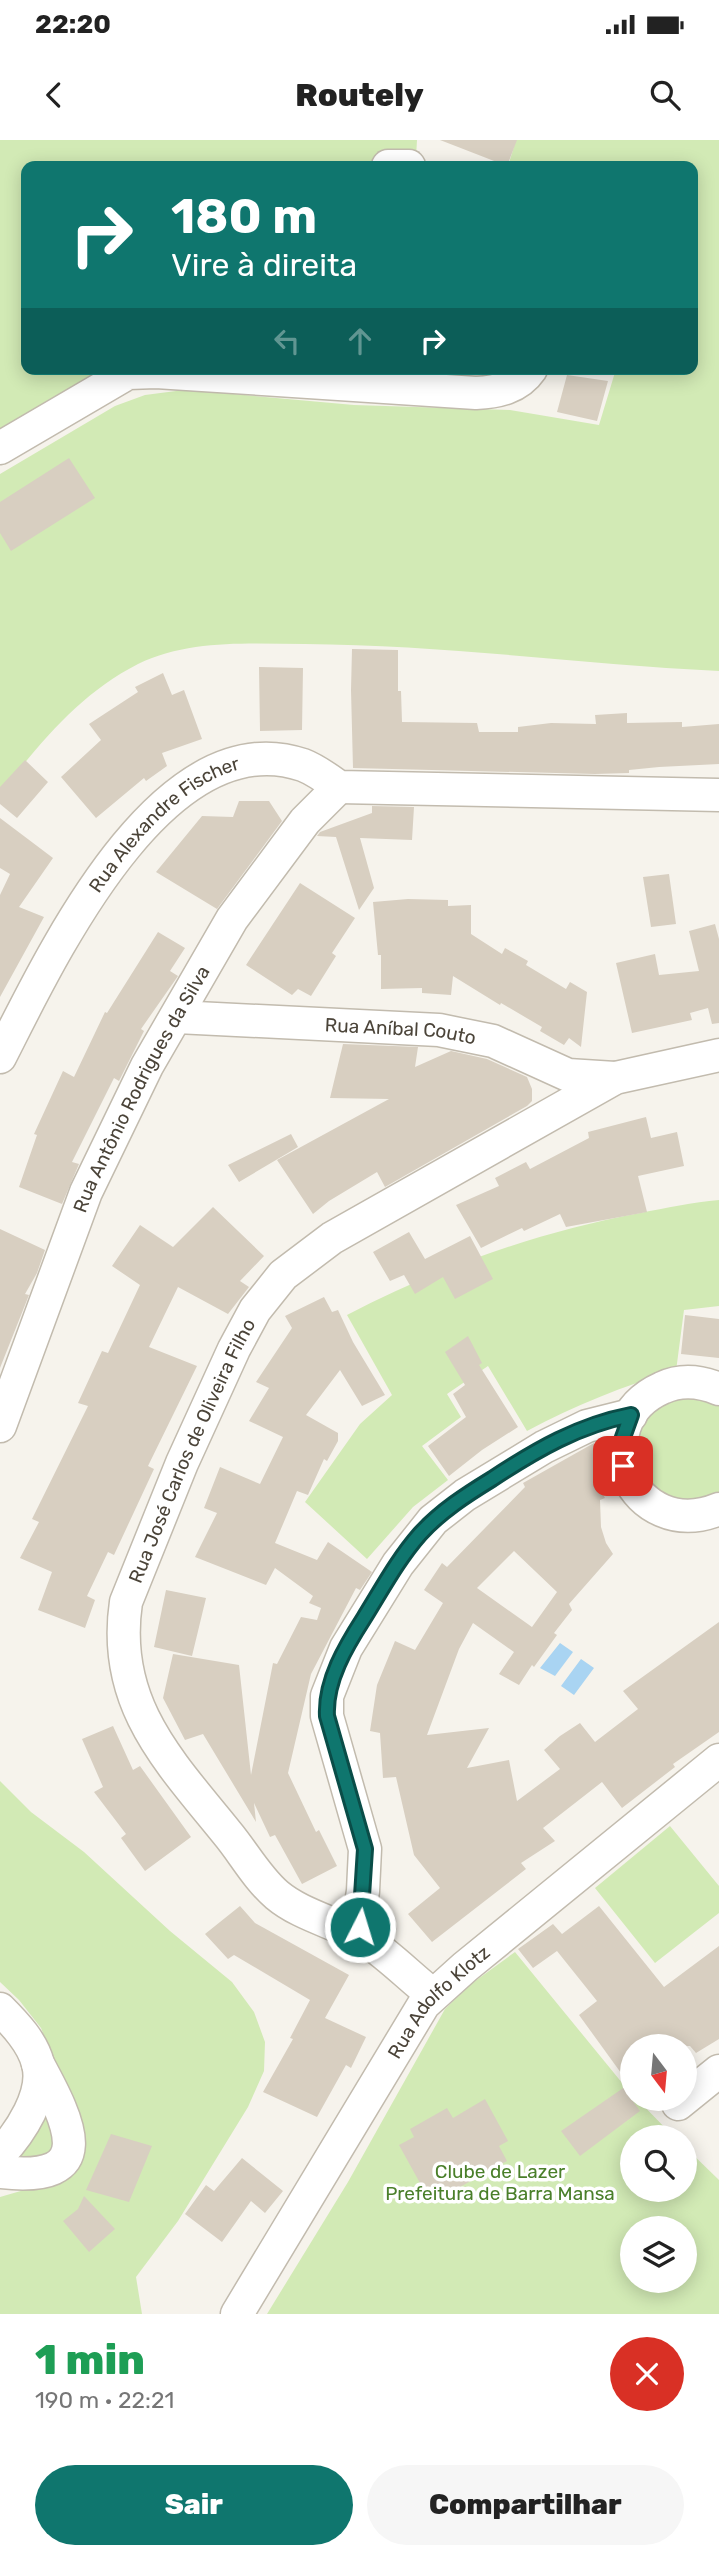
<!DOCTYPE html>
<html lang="pt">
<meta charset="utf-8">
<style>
body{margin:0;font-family:Rubik,sans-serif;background:#f6f6f6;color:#222;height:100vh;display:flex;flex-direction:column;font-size:26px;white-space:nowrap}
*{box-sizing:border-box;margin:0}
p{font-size:23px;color:#767676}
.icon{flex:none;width:38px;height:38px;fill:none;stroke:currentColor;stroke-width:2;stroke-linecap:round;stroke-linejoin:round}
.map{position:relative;height:2174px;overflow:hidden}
.details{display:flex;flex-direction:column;background:#fff;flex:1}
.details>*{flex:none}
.banner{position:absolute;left:21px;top:21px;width:677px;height:214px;border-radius:14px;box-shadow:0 4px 18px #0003;background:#0f766e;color:#fff;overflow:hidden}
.needle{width:46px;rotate:164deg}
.tools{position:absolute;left:620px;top:1894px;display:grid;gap:14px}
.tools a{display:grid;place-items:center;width:77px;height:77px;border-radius:50%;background:#fff;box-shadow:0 4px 18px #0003;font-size:35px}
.pin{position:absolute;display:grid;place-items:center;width:60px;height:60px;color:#fff;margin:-30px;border-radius:14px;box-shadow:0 4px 10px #0006}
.me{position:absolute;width:77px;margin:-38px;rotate:5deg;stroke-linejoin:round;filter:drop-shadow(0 0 5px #0008)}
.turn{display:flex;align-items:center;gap:24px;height:147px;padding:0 35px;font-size:32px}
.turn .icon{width:91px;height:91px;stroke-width:2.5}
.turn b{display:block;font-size:49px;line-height:60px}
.lanes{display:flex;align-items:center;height:66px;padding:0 35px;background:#0003;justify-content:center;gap:35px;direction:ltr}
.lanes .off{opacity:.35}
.round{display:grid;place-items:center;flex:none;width:74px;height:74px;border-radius:37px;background:#f6f6f6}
.overview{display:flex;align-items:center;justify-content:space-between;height:119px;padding:0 35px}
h1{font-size:42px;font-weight:800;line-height:52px;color:#1e9e55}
.action{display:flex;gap:14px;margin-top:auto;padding:14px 35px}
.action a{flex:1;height:80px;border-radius:42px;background:#0f766e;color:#fff;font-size:28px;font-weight:800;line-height:80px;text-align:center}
.action a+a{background:#f6f6f6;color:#222}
.status{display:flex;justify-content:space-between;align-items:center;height:49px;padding:0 35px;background:#fff;direction:ltr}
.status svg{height:19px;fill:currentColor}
header{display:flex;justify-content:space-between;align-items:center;height:91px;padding:0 35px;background:#fff;font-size:32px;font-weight:800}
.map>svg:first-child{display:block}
.green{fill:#d2eab5;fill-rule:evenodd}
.water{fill:#a9d4f2}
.building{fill:#d8cfc1;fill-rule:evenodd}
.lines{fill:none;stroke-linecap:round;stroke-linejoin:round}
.minor-casing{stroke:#c2bbae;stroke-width:35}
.minor{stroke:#fff;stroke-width:32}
.route-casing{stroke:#0a4d48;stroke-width:18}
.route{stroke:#0f766e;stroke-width:12}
.labels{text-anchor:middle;stroke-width:7;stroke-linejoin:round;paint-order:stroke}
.street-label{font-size:19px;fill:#4b4439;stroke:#fff}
.park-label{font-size:19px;fill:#4a7f2a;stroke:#fff}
</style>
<div class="status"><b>22:20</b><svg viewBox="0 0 49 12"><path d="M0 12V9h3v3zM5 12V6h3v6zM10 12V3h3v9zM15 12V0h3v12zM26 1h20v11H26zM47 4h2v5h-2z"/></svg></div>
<header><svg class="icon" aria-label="back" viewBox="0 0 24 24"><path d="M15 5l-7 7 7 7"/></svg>Routely<svg class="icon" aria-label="search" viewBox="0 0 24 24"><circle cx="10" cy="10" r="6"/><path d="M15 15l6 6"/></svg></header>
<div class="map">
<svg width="719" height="2174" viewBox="0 0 719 2174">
<rect width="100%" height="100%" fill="#f6f3ec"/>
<path class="green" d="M0,0H417L416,18L389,20L365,26H26V229H116L0,294Z
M516,0H719V531C581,524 444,505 305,504C249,504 190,499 138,524C79,554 39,604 0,654V334L115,266L145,255L176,251H200L354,265L510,270L599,285L616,229H693V26H508Z
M719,1060V1166L684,1170L676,1231C624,1245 574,1266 527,1291L488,1226L447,1254L461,1277L422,1306L448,1340L413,1367L367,1419L305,1362L360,1284L392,1255L347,1175C439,1127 538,1092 640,1073C666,1068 693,1062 719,1060Z
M689,1255L719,1263V1355C648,1384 607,1294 663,1263C671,1259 681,1257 689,1255Z
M0,1641L31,1672L84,1712L170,1791L232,1842L254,1872L265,1902L264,1931L248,1967L178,2081L136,2137L142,2174H0V2057L31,2048L53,2037L64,1948L41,1888L19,1860L0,1842Z
M670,1686L719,1746V1773L655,1823L595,1748Z
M515,1812L632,1955V1958H636L674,1997H632V2049H684V2006L719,2040V2174H267L348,2042L445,1869L471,1844ZM632,2088H684V2140H632Z
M45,1957L64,2009L11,2026Z"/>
<path class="water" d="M560,1503L573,1512L555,1536L540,1528Z
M581,1519L594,1528L574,1555L561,1546Z"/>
<path class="building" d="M440,0H517L507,26Z
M567,235L608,241L597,281L557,272Z
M69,318L95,358L11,411L0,393V362Z
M352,509L398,510V551H401L402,582L477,583L479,592H518V587L551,583L596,584L595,575L627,573V583L682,582V587L719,584V624L659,627L629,630V633L595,634L353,628L351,550Z
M259,527L303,528L302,590L260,591Z
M163,533L172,555L184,550L202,599L162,613L167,626L146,641L144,638L96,678L61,637L101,600L89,584L138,552L135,547Z
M25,620L48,642L17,678L0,664V647Z
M239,661H269L282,681L217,769L156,732L202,676L233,677Z
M372,666L414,667L412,700L360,698L374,748L359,770L336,697L317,696L320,692L372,673Z
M0,678L53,718L19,767L44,777L0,857V755L10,734L0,728Z
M669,734L676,784L651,787L643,737Z
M300,743L355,778L332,813L336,816L311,856L298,849L292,855L246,825Z
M408,759L448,760V766L471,765V794L502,814L505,808L528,821L526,825L566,849L570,842L587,852L581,907L569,898L564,905L540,891L542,887L501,863L500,865L453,836L451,855L422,853V848L381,849V815H378L373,762Z
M715,784L719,799V883L712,884L708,868L690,873L692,880L632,893L616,823L655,814L659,835L699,831L689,791Z
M158,792L185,808L170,831L178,836L141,889L144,891L119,941L114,938L72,1022L79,1024L62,1064L19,1047L37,995L34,994L63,931L74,937L105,872L107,873Z
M343,904L418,907L415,927L451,911L487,919L527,937L532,949V961L527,966L385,1047L377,1032L329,1061L313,1074L277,1020L389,959L330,958Z
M646,977L651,998L677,992L684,1026L638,1036L647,1072L566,1087L560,1074L524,1091L522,1088L481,1108L456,1065L499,1046L495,1038L526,1022L530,1029L589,998L588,992Z
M291,994L298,1007L239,1042L228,1025Z
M213,1067L264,1116L240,1141L249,1147L228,1174L178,1147L149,1207L197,1226L148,1326L154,1329L114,1415L108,1412L87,1456L95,1460L85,1488L38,1470L52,1432L20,1418L39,1382L32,1379L88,1266L78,1263L102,1211L108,1213L140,1145L112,1126L140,1085L173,1107Z
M0,1089L45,1110L37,1133L25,1154L29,1155L0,1228Z
M409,1092L425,1119L470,1096L493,1139L455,1159L443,1137L415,1154L404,1135L390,1141L373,1112Z
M324,1157L332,1172L338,1170L353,1202L385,1255L362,1266L340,1230L306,1275L338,1293V1301L327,1321L324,1319L308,1355L297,1351L275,1403L317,1420L328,1402L372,1432L360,1450L356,1448L311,1534L288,1633L316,1692L319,1690L337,1726L302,1744L275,1695L270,1697L254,1663L256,1682L203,1594L185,1600L163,1558L173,1514L239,1525L251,1635L273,1523L277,1524L301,1477L317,1480L321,1468L309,1463L313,1456L275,1428L266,1445L195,1417L217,1373L204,1368L220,1327L260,1344L283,1297L249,1281L269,1248L256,1242L292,1188L285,1176Z
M685,1175L719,1179V1218L681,1214Z
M468,1196L482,1223L479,1225L518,1287L482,1310L449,1336L428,1306L466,1277L453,1254L465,1245L445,1212Z
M594,1303L608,1333L594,1339L605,1358L600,1360L601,1387L606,1403L613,1414L569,1464L568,1462L572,1470L554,1493L557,1495L534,1527L532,1525L519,1545L499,1534L514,1512L473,1483L459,1509L427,1595L489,1588L467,1628L509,1620L517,1661L560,1629L544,1610L560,1596L580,1583L595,1602L638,1569L623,1551L719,1482V1592L673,1624L675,1627L622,1668L602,1642L543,1688L555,1701L521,1723L526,1729L432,1802L408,1774L440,1748L414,1715L396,1637L383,1638L380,1593L370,1591L377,1545L395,1501L415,1510L443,1463L424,1450L442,1423L447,1427L525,1347L523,1343ZM514,1411L557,1452L532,1487L477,1448Z
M166,1450L206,1458L192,1516L154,1507Z
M113,1586L133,1630L140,1626L191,1697L145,1731L121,1698L126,1694L94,1652L103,1647L82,1599Z
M240,1766L255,1783L349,1835L325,1878L366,1897L351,1928L346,1925L317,1977L263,1952L293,1899L290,1898L310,1860L234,1815L228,1819L205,1794Z
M599,1766L664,1847L719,1806V1899L696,1913L690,1906H632V1960L640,1971L580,2016L561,1991L629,1944L579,1875L597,1861L557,1811L533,1828L518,1809L553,1784L562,1794Z
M485,1959L508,2001L499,2006L507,2021L431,2063L399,2005L414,1997L410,1989L447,1968L453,1978Z
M111,1994L152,2006L129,2062L86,2050Z
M242,2018L283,2051L265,2073L251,2061L222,2102L185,2074L206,2045L214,2051Z
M84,2056L115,2089L89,2112L63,2081L78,2069Z"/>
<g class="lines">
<defs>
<g id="minor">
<path d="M388,26H409"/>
<path d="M0,308L128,233L156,232L476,253C497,252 518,248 531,229"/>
<path id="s1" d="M177,877L439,890L493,901L568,935L615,938"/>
<path id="s2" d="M0,917C49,821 162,577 303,625C316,630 328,639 339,647L719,655"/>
<path d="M719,1249C700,1241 681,1239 662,1248C581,1284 632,1405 719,1369"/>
<path id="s3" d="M0,1286L86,1052L147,926L232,779L305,681L339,647"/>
<path d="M366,1801L360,1787L359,1777L363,1751L365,1709L327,1576V1556L346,1508L398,1424L433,1380L465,1355L544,1307L587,1286L631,1275"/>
<path id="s4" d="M433,1855C411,1838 390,1816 367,1801C339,1783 302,1776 277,1755C257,1738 243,1712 227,1693C168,1620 111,1563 126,1462L182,1323L234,1209L255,1170L283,1135L332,1098L615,938L719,915"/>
<path d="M0,1869C15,1884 33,1903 38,1924C46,1954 20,1993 0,2014"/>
<path d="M678,1964L719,1931"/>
<path d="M0,2032C101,2044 70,1983 38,1924"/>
<path id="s5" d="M237,2174L424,1864L465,1827L719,1620"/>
</g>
</defs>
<use href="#minor" class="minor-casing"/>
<use href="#minor" class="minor"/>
</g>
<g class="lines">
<defs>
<path id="route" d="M360,1787L365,1709L327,1576C325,1541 346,1506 364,1478C382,1449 398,1419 420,1394C441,1371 466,1355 492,1339C536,1310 579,1285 631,1275L622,1300L623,1326"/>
</defs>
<use href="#route" class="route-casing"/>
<use href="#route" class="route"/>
</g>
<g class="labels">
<g class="street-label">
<text dy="7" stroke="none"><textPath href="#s2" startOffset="290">Rua Alexandre Fischer</textPath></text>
<text dy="7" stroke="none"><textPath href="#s1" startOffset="224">Rua Aníbal Couto</textPath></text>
<text dy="7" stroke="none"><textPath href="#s3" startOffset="366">Rua Antônio Rodrigues da Silva</textPath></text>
<text dy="7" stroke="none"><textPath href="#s4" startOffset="693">Rua José Carlos de Oliveira Filho</textPath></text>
<text dy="7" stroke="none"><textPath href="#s5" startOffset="373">Rua Adolfo Klotz</textPath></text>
</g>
<g class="park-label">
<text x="500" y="2038">Clube de Lazer<tspan x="500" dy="22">Prefeitura de Barra Mansa</tspan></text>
</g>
</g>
</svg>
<div class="tools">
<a><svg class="needle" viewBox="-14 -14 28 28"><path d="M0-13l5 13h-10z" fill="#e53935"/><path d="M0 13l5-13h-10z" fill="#767676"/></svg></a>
<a><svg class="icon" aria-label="search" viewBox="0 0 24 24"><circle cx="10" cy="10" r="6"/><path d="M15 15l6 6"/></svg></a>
<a><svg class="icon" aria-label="layers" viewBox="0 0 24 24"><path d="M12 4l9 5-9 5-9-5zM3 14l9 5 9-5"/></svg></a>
</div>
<div class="pin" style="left:623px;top:1326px;background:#d93025"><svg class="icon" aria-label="arrive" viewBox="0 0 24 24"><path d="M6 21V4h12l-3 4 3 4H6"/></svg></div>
<svg class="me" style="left:360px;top:1787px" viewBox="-20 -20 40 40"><circle r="17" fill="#0f766e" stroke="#fff" stroke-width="3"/><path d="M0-11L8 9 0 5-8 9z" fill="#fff"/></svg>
<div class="banner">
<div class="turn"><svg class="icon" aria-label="right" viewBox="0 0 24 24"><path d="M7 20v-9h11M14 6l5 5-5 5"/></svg><div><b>180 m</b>Vire à direita</div></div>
<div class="lanes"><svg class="icon off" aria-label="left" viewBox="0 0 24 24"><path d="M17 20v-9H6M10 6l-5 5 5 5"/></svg><svg class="icon off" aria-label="ahead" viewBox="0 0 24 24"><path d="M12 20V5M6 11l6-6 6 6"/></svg><svg class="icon" aria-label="right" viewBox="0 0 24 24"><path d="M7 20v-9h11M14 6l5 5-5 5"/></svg></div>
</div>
</div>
<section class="details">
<div class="overview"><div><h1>1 min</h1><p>190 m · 22:21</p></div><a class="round" style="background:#d93025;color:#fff"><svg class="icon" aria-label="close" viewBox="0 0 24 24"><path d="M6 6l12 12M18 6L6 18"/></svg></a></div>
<div class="action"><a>Sair</a><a>Compartilhar</a></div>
</section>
